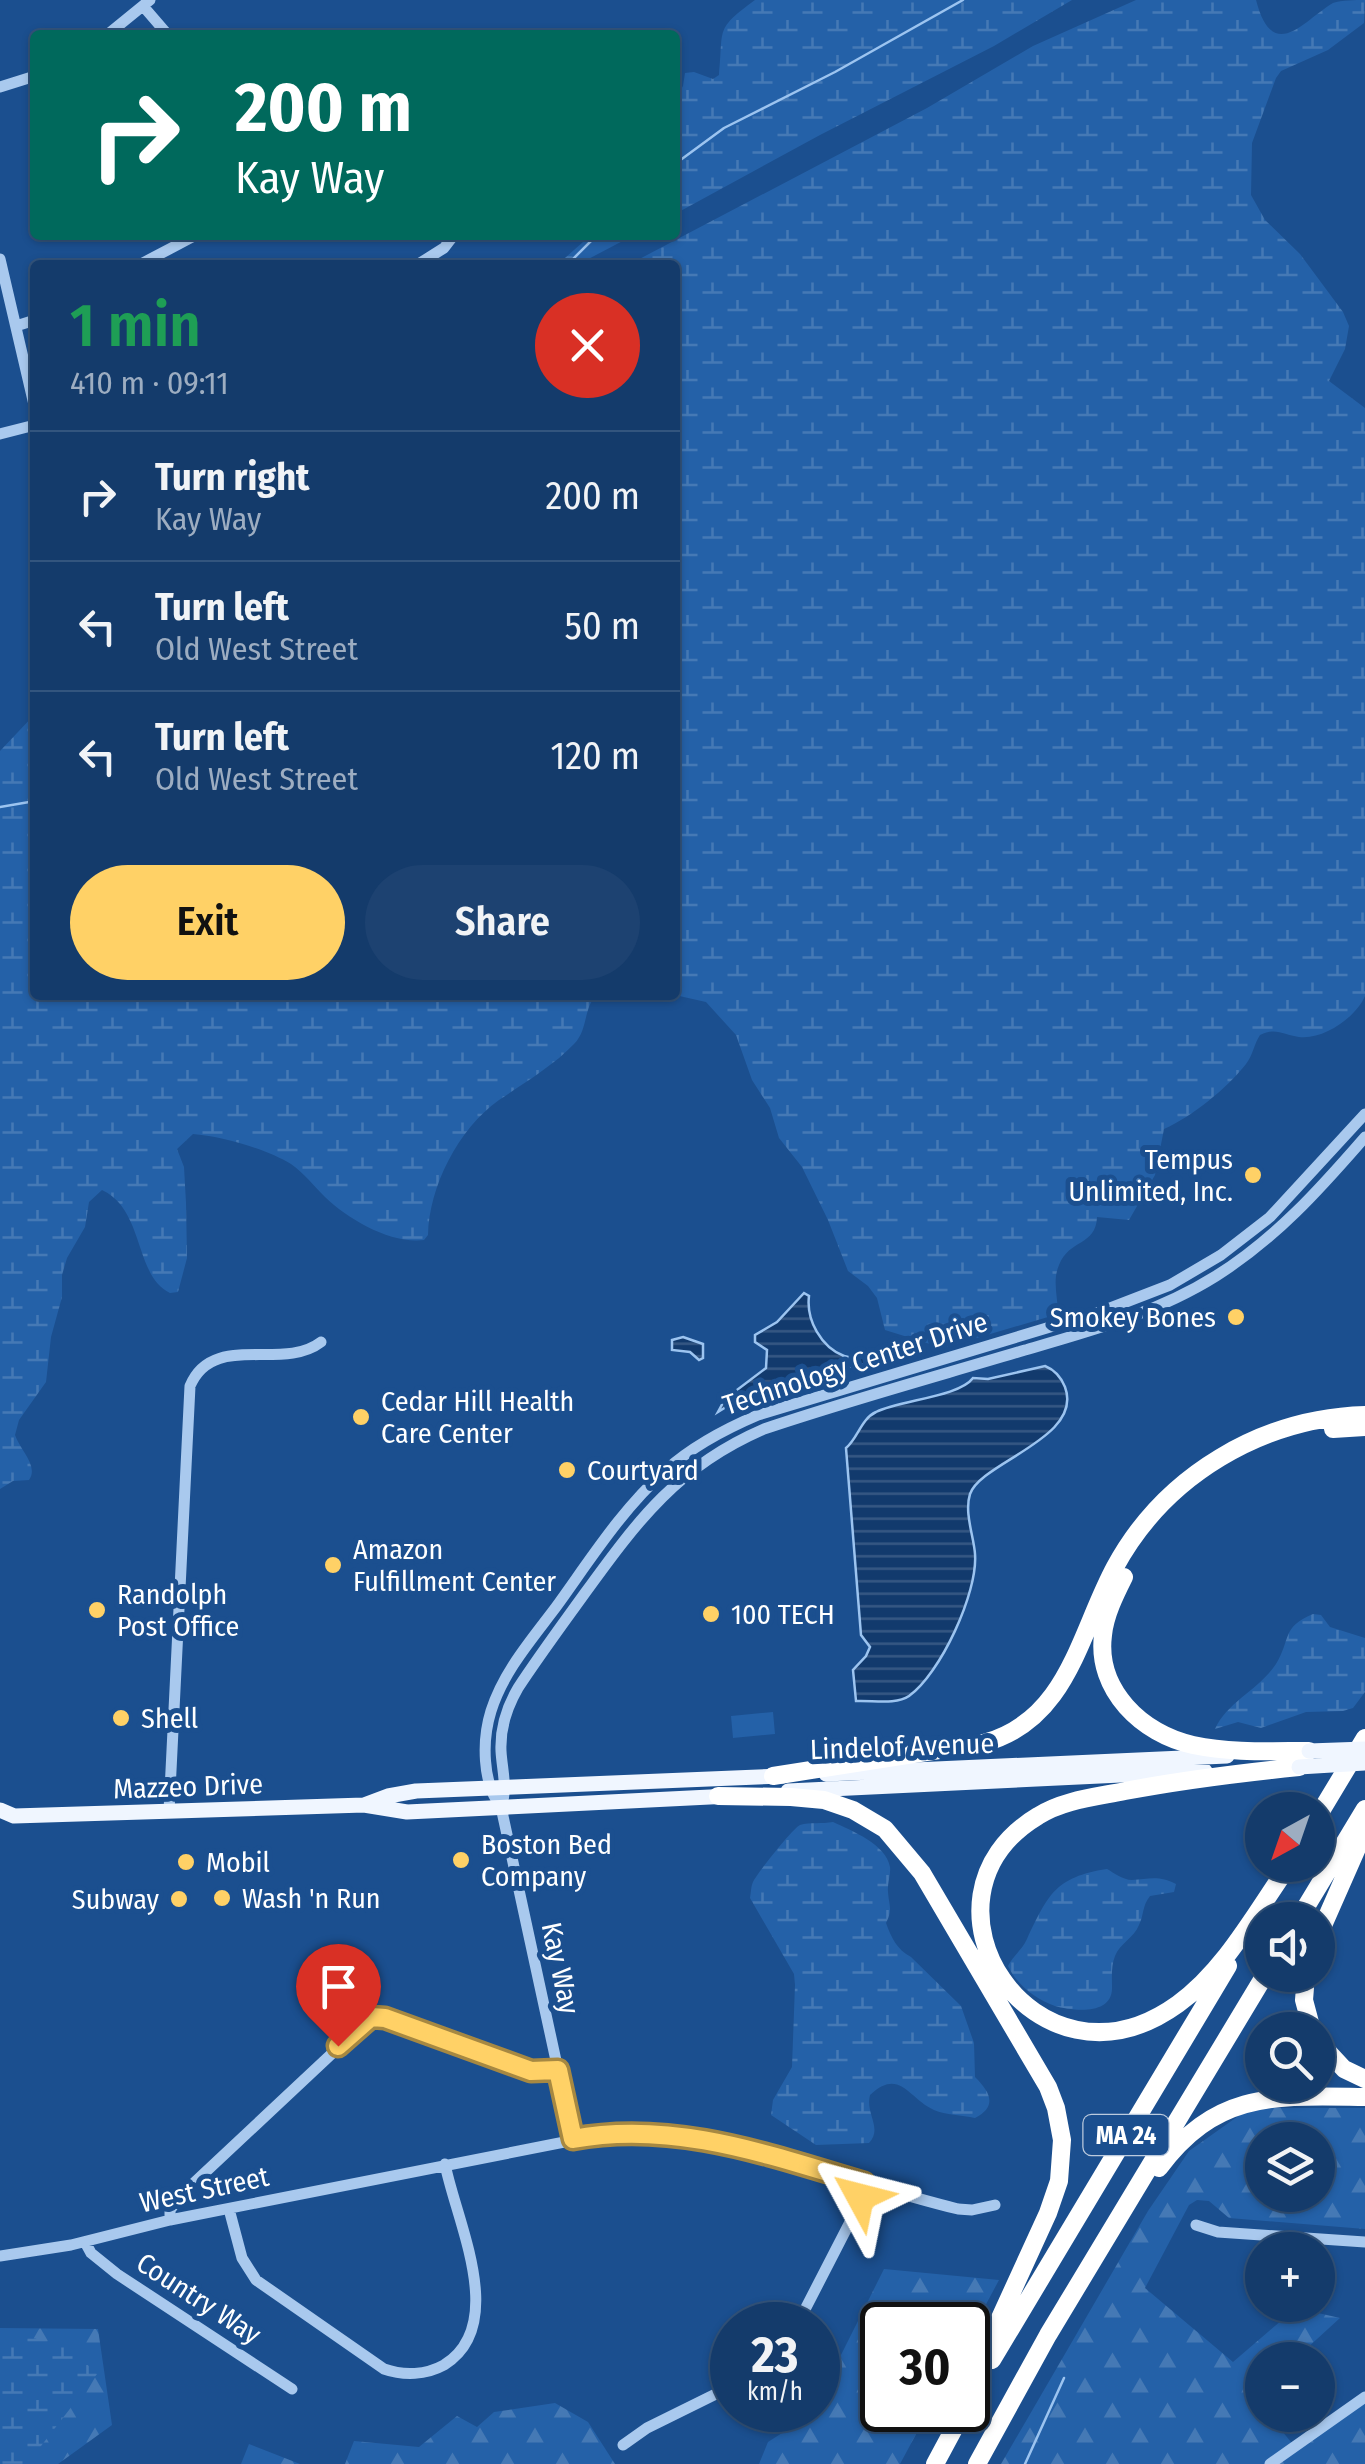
<!DOCTYPE html>
<meta charset="utf-8">
<style>
body{margin:0;font-family:"Fira Sans Condensed",sans-serif;background:#1d4271;color:#f1f3f6;height:100vh;display:flex;flex-direction:column;font-size:38px;white-space:nowrap}
*{box-sizing:border-box;margin:0}
p{font-size:32px;color:#9dadc1}
.icon{flex:none;width:55px;height:55px;fill:none;stroke:currentColor;stroke-width:2;stroke-linecap:round;stroke-linejoin:round}
.map{position:relative;flex:1;overflow:hidden}
.drawer{position:absolute;left:30px;top:260px;width:650px;height:740px;display:flex;flex-direction:column;background:#143b6b;border-radius:10px;box-shadow:0 2px 8px #0004,0 0 0 2px #33557e}
.drawer>*{flex:none}
.guide{position:absolute;left:30px;top:30px;width:650px;height:210px;border-radius:10px;box-shadow:0 2px 8px #0004,0 0 0 2px #33557e;background:#00695c;color:#fff;overflow:hidden}
.needle{width:65px;rotate:220deg}
.fabs{position:absolute;left:1245px;top:1792px;display:grid;gap:20px}
.fabs a{display:grid;place-items:center;width:90px;height:90px;border-radius:50%;background:#143b6b;box-shadow:0 2px 8px #0004,0 0 0 2px #33557e;font-size:50px}
.speed{position:absolute;left:710px;top:2302px;display:flex;gap:20px;font-size:50px;font-weight:700;text-align:center}
.speed>*{display:grid;place-content:center;width:130px;height:130px;border-radius:50%;background:#143b6b;box-shadow:0 2px 8px #0004,0 0 0 2px #33557e;line-height:1}
.speed small{font-size:25px;font-weight:400}
.speed .limit{border:5px solid #111;border-radius:15px;background:#fff;color:#111}
.pin{position:absolute;display:grid;place-items:center;width:85px;height:85px;color:#fff;margin:-102px -42px;border-radius:50% 50% 50% 0;rotate:-45deg;box-shadow:0 0 10px #0007}
.pin .icon{rotate:45deg}
.me{position:absolute;width:110px;margin:-55px;rotate:308deg;stroke-linejoin:round;filter:drop-shadow(0 0 8px #0008)}
.turn{display:flex;align-items:center;gap:35px;height:210px;padding:0 40px;font-size:45px}
.turn .icon{width:130px;height:130px;stroke-width:2.5}
.turn b{display:block;font-size:70px;line-height:85px}
.round{display:grid;place-items:center;flex:none;width:105px;height:105px;border-radius:52px;background:#1d4271}
.head{display:flex;align-items:center;justify-content:space-between;height:170px;padding:0 40px}
h1{font-size:60px;font-weight:600;line-height:75px;color:#1e9e55}
.primary-button{display:flex;gap:20px;margin-top:auto;padding:20px 40px}
.primary-button a{flex:1;height:115px;border-radius:60px;background:#ffd166;color:#111;font-size:40px;font-weight:600;line-height:115px;text-align:center}
.primary-button a+a{background:#1d4271;color:#f1f3f6}
ul{padding:0;list-style:none}
li{display:flex;align-items:center;gap:30px;height:130px;padding:0 40px;border-top:2px solid #33557e}
li div{flex:1}
li b{display:block;font-size:38px}
li em{font-style:normal}
.map>svg:first-child{display:block}
.forest{fill:url(#forest-firs);fill-rule:evenodd}
.wetland{fill:url(#wetland-marsh)}
.garden{fill:#2461a8}
.water{fill:url(#water-rules);stroke:#9cc4f0;stroke-width:2.5}
.lines{fill:none;stroke-linecap:round;stroke-linejoin:round}
.stream{stroke:#9cc4f0;stroke-width:2.5}
.minor{stroke:#a9c9ee;stroke-width:11}
.major{stroke:#f0f6ff;stroke-width:15}
.highway{stroke:#fff;stroke-width:18}
.major-bridge{stroke:#f0f6ff;stroke-width:15}
.route-casing{stroke:#a68842;stroke-width:25}
.route{stroke:#ffd166;stroke-width:18}
.poi-dot{fill:#ffd166;stroke:#1b4f8f;stroke-width:4}
.labels{text-anchor:middle;stroke-width:10;stroke-linejoin:round;paint-order:stroke}
.shield{fill:#1b4f8f;stroke:#bbcadd;stroke-width:2.5}
.shield-label{font-size:25px;font-weight:bold;fill:#fff}
.poi-label{font-size:28px;fill:#fff;stroke:#1b4f8f;text-anchor:start}
.street-label{font-size:28px;fill:#fff;stroke:#1b4f8f}
</style>
<div class="map">
<svg width="1365" height="2464" viewBox="0 0 1365 2464">
<defs>
<pattern id="forest-firs" width="22" height="20" patternUnits="userSpaceOnUse" patternTransform="scale(2.5)"><rect width="22" height="20" fill="#2461a8"/><path d="M5 1l3.5 6h-7zM16 11l3.5 6h-7z" fill="#4579b5"/></pattern>
<pattern id="wetland-marsh" width="20" height="14" patternUnits="userSpaceOnUse" patternTransform="scale(2.5)"><rect width="20" height="14" fill="#2461a8"/><path d="M1 5h8M5 5V1M11 12h8M15 12V8" fill="none" stroke="#4579b5"/></pattern>
<pattern id="water-rules" width="6" height="5" patternUnits="userSpaceOnUse" patternTransform="scale(2.5)"><rect width="6" height="5" fill="#123a6d"/><path d="M0 2.5h6" fill="none" stroke="#365883"/></pattern>
</defs>
<rect width="100%" height="100%" fill="#1b4f8f"/>
<path class="forest" d="M1273,2108H1365V2229L1229,2218L1209,2201L1197,2200L1189,2205L1145,2288L1233,2362L1296,2308L1340,2318L1294,2360H1262V2388L1254,2396L1262,2406V2415H1269L1295,2447L1365,2397V2464H1001L1148,2211L1189,2151L1244,2112ZM1262,2140H1318V2195H1262Z
M884,2269L999,2280L968,2338V2325H882V2410H929L900,2464H759L768,2442L818,2410V2401Z
M0,2328L98,2329L112,2425L58,2464H0Z
M555,2403L588,2422L615,2464H345L354,2441L419,2447L457,2416L477,2427L494,2412Z
M249,2444L300,2464H241Z"/>
<path class="wetland" d="M755,0H1072L994,46L820,135L675,214V99L683,86L685,73L694,72L713,79L719,75C724,28 714,30 755,0Z
M1136,0H1256C1273,65 1304,20 1333,3C1342,0 1355,0 1365,0L1364,23L1328,50L1281,71L1276,78L1252,143L1251,195L1265,220L1300,254L1343,312L1349,326L1345,349L1329,381L1365,408V996C1356,1017 1324,1040 1299,1037C1284,1035 1276,1027 1260,1035C1254,1044 1253,1055 1246,1064C1226,1089 1193,1116 1164,1129L1155,1175L1129,1220L1097,1217C1096,1246 1069,1239 1059,1265C1052,1281 1058,1297 1058,1314L943,1348L885,1330L877,1298L868,1286L848,1271L828,1220L802,1167L779,1138L770,1108L752,1080L736,1035L706,1002L675,995V265H628L927,108L1033,46Z
M591,235H634L577,265H557Z
M35,714V995H596C583,1010 588,1030 574,1044C553,1066 524,1083 499,1100C458,1129 429,1187 428,1235L424,1240C391,1244 349,1220 325,1197C313,1185 305,1174 291,1164C267,1149 221,1136 193,1134L177,1149L184,1167L186,1203L187,1258L178,1292L170,1293C134,1276 145,1210 102,1190L89,1202L85,1227L67,1258L62,1275V1297L51,1337L46,1382L19,1420L15,1435C20,1450 39,1466 29,1480L13,1481L0,1489V751Z
M1313,1614L1321,1615L1330,1627L1365,1638V1692L1353,1708L1343,1711L1306,1712L1261,1728L1238,1722L1215,1729C1228,1701 1259,1690 1276,1664C1291,1640 1281,1627 1313,1614Z
M833,1822C852,1831 886,1844 890,1867C891,1875 887,1884 888,1892C889,1906 893,1910 886,1923C891,1937 897,1950 911,1957L961,2006L974,2043L975,2077C990,2092 998,2106 975,2118C962,2115 946,2115 934,2110C909,2099 900,2067 870,2095C865,2114 883,2128 869,2143L816,2145L771,2115L773,2100L792,2067L795,1985L794,1974L750,1898C751,1893 751,1886 753,1882C756,1875 793,1828 800,1825C810,1822 823,1824 833,1822Z
M1107,1869C1114,1873 1123,1880 1132,1880C1149,1879 1159,1875 1176,1884L1174,1892L1150,1896C1142,1906 1144,1915 1139,1925C1134,1938 1120,1943 1115,1956C1111,1966 1112,1977 1112,1987C1113,2016 1073,2011 1055,2006C1035,1999 1017,1985 1008,1966C1013,1956 1022,1950 1027,1939C1048,1895 1055,1877 1107,1869Z
M22,2337L64,2342L97,2374L27,2464H0V2351Z"/>
<path class="garden" d="M773,1712L775,1734L733,1738L731,1716Z"/>
<path class="water" d="M804,1293L809,1296C806,1320 821,1347 844,1356C856,1361 864,1354 875,1361L858,1366L825,1369L773,1384L742,1397L718,1412L725,1399L766,1368L767,1350L755,1342V1335L777,1322Z
M683,1337L703,1344V1358L699,1360L690,1352L672,1350V1340Z
M1045,1366C1055,1370 1061,1377 1065,1387C1084,1438 981,1462 970,1494C964,1513 974,1537 975,1554C978,1593 940,1674 909,1696C896,1705 872,1700 856,1701L853,1670L866,1656L870,1647L861,1635L846,1448C858,1438 861,1419 876,1412C900,1400 959,1397 973,1378L988,1379Z"/>
<g class="lines">
<path class="stream" d="M675,164L724,128L835,72L963,0
M567,265L597,235
M0,807L35,801
M1025,2464L1064,2378"/>
<path class="minor" d="M143,6L168,35
M107,35L150,0
M0,87L35,76
M0,259L35,409
M139,265L196,235
M417,265L444,248L454,235
M16,326L35,320
M0,434L35,425
M501,1807C482,1783 482,1740 491,1711C503,1672 532,1639 556,1607C590,1560 622,1509 666,1470C694,1445 725,1429 758,1415L1100,1312L1170,1285L1221,1255L1270,1217L1365,1114
M169,1811L190,1386C213,1331 282,1372 321,1342
M573,2139L501,1807C508,1788 502,1770 501,1751C500,1728 507,1707 518,1688C539,1656 562,1625 585,1593C638,1520 678,1466 764,1429C850,1400 938,1376 1025,1350C1091,1331 1157,1313 1216,1276C1275,1239 1319,1190 1365,1137
M229,2209L242,2258L256,2280L384,2369C404,2376 426,2375 444,2365C509,2325 456,2221 445,2164
M170,2220V2210L181,2195L371,2017L385,2018L535,2072L558,2071
M1196,2225L1218,2232L1365,2242
M85,2242L91,2253L117,2274L292,2389
M0,2256L71,2245L170,2220L610,2133C735,2133 839,2180 958,2209L972,2210L995,2205
M797,2325L850,2222L864,2183
M623,2445L647,2428L732,2386
M1270,2464L1365,2397"/>
<path class="major" d="M826,1774L1227,1756
M788,1791L1205,1771
M364,1805L388,1796L416,1791L783,1776
M0,1810L14,1816L364,1805L407,1812L730,1796"/>
<path class="highway" d="M1333,1429L1365,1427
M1124,1577C1115,1595 1105,1615 1103,1635C1096,1690 1142,1734 1193,1745C1231,1753 1270,1751 1309,1751
M773,1776L984,1743C1068,1720 1079,1634 1115,1567C1165,1475 1262,1418 1365,1415
M718,1796L791,1797L824,1800L853,1810L885,1829L922,1873L1048,2087L1056,2108L1062,2140L1059,2181L1048,2213L968,2388
M1318,1816L1365,1738
M1287,1868C1255,1914 1224,1971 1178,2004C1035,2107 900,1899 1038,1816C1063,1800 1096,1797 1125,1791C1183,1780 1240,1773 1299,1767
M1298,1920L1365,1809
M1318,1937L1365,1830
M1306,1975L1304,2000L1312,2030
M1318,2041L1344,2069L1365,2079
M1159,2168C1217,2090 1277,2096 1365,2097
M992,2360L1228,1966
M935,2464L964,2410
M977,2464L1048,2335L1265,1975"/>
<path class="major-bridge" d="M1309,1751L1365,1749
M1299,1767L1365,1763"/>
</g>
<g class="lines">
<defs>
<path id="route" d="M338,2046L371,2017L385,2018L531,2071L558,2070L573,2139C673,2120 769,2155 864,2183L860,2197"/>
</defs>
<use href="#route" class="route-casing"/>
<use href="#route" class="route"/>
</g>
<g class="poi-dot">
<circle cx="1253" cy="1175" r="10"/>
<circle cx="1236" cy="1317" r="10"/>
<circle cx="361" cy="1417" r="10"/>
<circle cx="567" cy="1470" r="10"/>
<circle cx="333" cy="1565" r="10"/>
<circle cx="97" cy="1610" r="10"/>
<circle cx="711" cy="1614" r="10"/>
<circle cx="121" cy="1718" r="10"/>
<circle cx="461" cy="1860" r="10"/>
<circle cx="186" cy="1862" r="10"/>
<circle cx="222" cy="1898" r="10"/>
<circle cx="179" cy="1899" r="10"/>
</g>
<g class="labels">
<rect class="shield" x="1083.5" y="2115" width="85" height="40" rx="8"/>
<g class="shield-label">
<text x="1126" y="2144">MA 24</text>
</g>
<g class="poi-label">
<text x="1233" y="1169" text-anchor="end">Tempus<tspan x="1233" dy="32">Unlimited, Inc.</tspan></text>
<text x="1216" y="1327" text-anchor="end">Smokey Bones</text>
<text x="381" y="1411">Cedar Hill Health<tspan x="381" dy="32">Care Center</tspan></text>
<text x="587" y="1480">Courtyard</text>
<text x="353" y="1559">Amazon<tspan x="353" dy="32">Fulfillment Center</tspan></text>
<text x="117" y="1604">Randolph<tspan x="117" dy="32">Post Office</tspan></text>
<text x="731" y="1624">100 TECH</text>
<text x="141" y="1728">Shell</text>
<text x="481" y="1854">Boston Bed<tspan x="481" dy="32">Company</tspan></text>
<text x="206" y="1872">Mobil</text>
<text x="242" y="1908">Wash 'n Run</text>
<text x="159" y="1909" text-anchor="end">Subway</text>
</g>
<g class="street-label">
<text transform="translate(855 1363) rotate(-18)" y="10">Technology Center Drive</text>
<text transform="translate(902 1746) rotate(-2)" y="10">Lindelof Avenue</text>
<text transform="translate(188 1786) rotate(-2)" y="10">Mazzeo Drive</text>
<text transform="translate(561 1968) rotate(78)" y="10">Kay Way</text>
<text transform="translate(204 2189) rotate(-12)" y="10">West Street</text>
<text transform="translate(199 2298) rotate(33)" y="10">Country Way</text>
</g>
</g>
</svg>
<div class="fabs">
<a><svg class="needle" viewBox="-14 -14 28 28"><path d="M0-13l5 13h-10z" fill="#e53935"/><path d="M0 13l5-13h-10z" fill="#9dadc1"/></svg></a>
<a><svg class="icon" aria-label="sound" viewBox="0 0 24 24"><path d="M4 9h4l5-4v14l-5-4H4zM17 9q2 3 0 6"/></svg></a>
<a><svg class="icon" aria-label="search" viewBox="0 0 24 24"><circle cx="10" cy="10" r="6"/><path d="M15 15l6 6"/></svg></a>
<a><svg class="icon" aria-label="layers" viewBox="0 0 24 24"><path d="M12 4l9 5-9 5-9-5zM3 14l9 5 9-5"/></svg></a>
<a>+</a>
<a>−</a>
</div>
<div class="speed"><div>23<small>km/h</small></div><div class="limit">30</div></div>
<div class="pin" style="left:338px;top:2046px;background:#d93025"><svg class="icon" aria-label="arrive" viewBox="0 0 24 24"><path d="M6 21V4h12l-3 4 3 4H6"/></svg></div>
<svg class="me" style="left:860px;top:2197px" viewBox="-20 -20 40 40"><path d="M0-17L14 15 0 8-14 15z" fill="#ffd166" stroke="#fff" stroke-width="4"/></svg>
<div class="guide">
<div class="turn"><svg class="icon" aria-label="right" viewBox="0 0 24 24"><path d="M7 20v-9h11M14 6l5 5-5 5"/></svg><div><b>200 m</b>Kay Way</div></div>
</div>
<section class="drawer">
<div class="head"><div><h1>1 min</h1><p>410 m · 09:11</p></div><a class="round" style="background:#d93025;color:#fff"><svg class="icon" aria-label="close" viewBox="0 0 24 24"><path d="M6 6l12 12M18 6L6 18"/></svg></a></div>
<ul>
<li><svg class="icon" aria-label="right" viewBox="0 0 24 24"><path d="M7 20v-9h11M14 6l5 5-5 5"/></svg><div><b>Turn right</b><p>Kay Way</p></div><em>200 m</em></li>
<li><svg class="icon" aria-label="left" viewBox="0 0 24 24"><path d="M17 20v-9H6M10 6l-5 5 5 5"/></svg><div><b>Turn left</b><p>Old West Street</p></div><em>50 m</em></li>
<li><svg class="icon" aria-label="left" viewBox="0 0 24 24"><path d="M17 20v-9H6M10 6l-5 5 5 5"/></svg><div><b>Turn left</b><p>Old West Street</p></div><em>120 m</em></li>
</ul>
<div class="primary-button"><a>Exit</a><a>Share</a></div>
</section>
</div>
